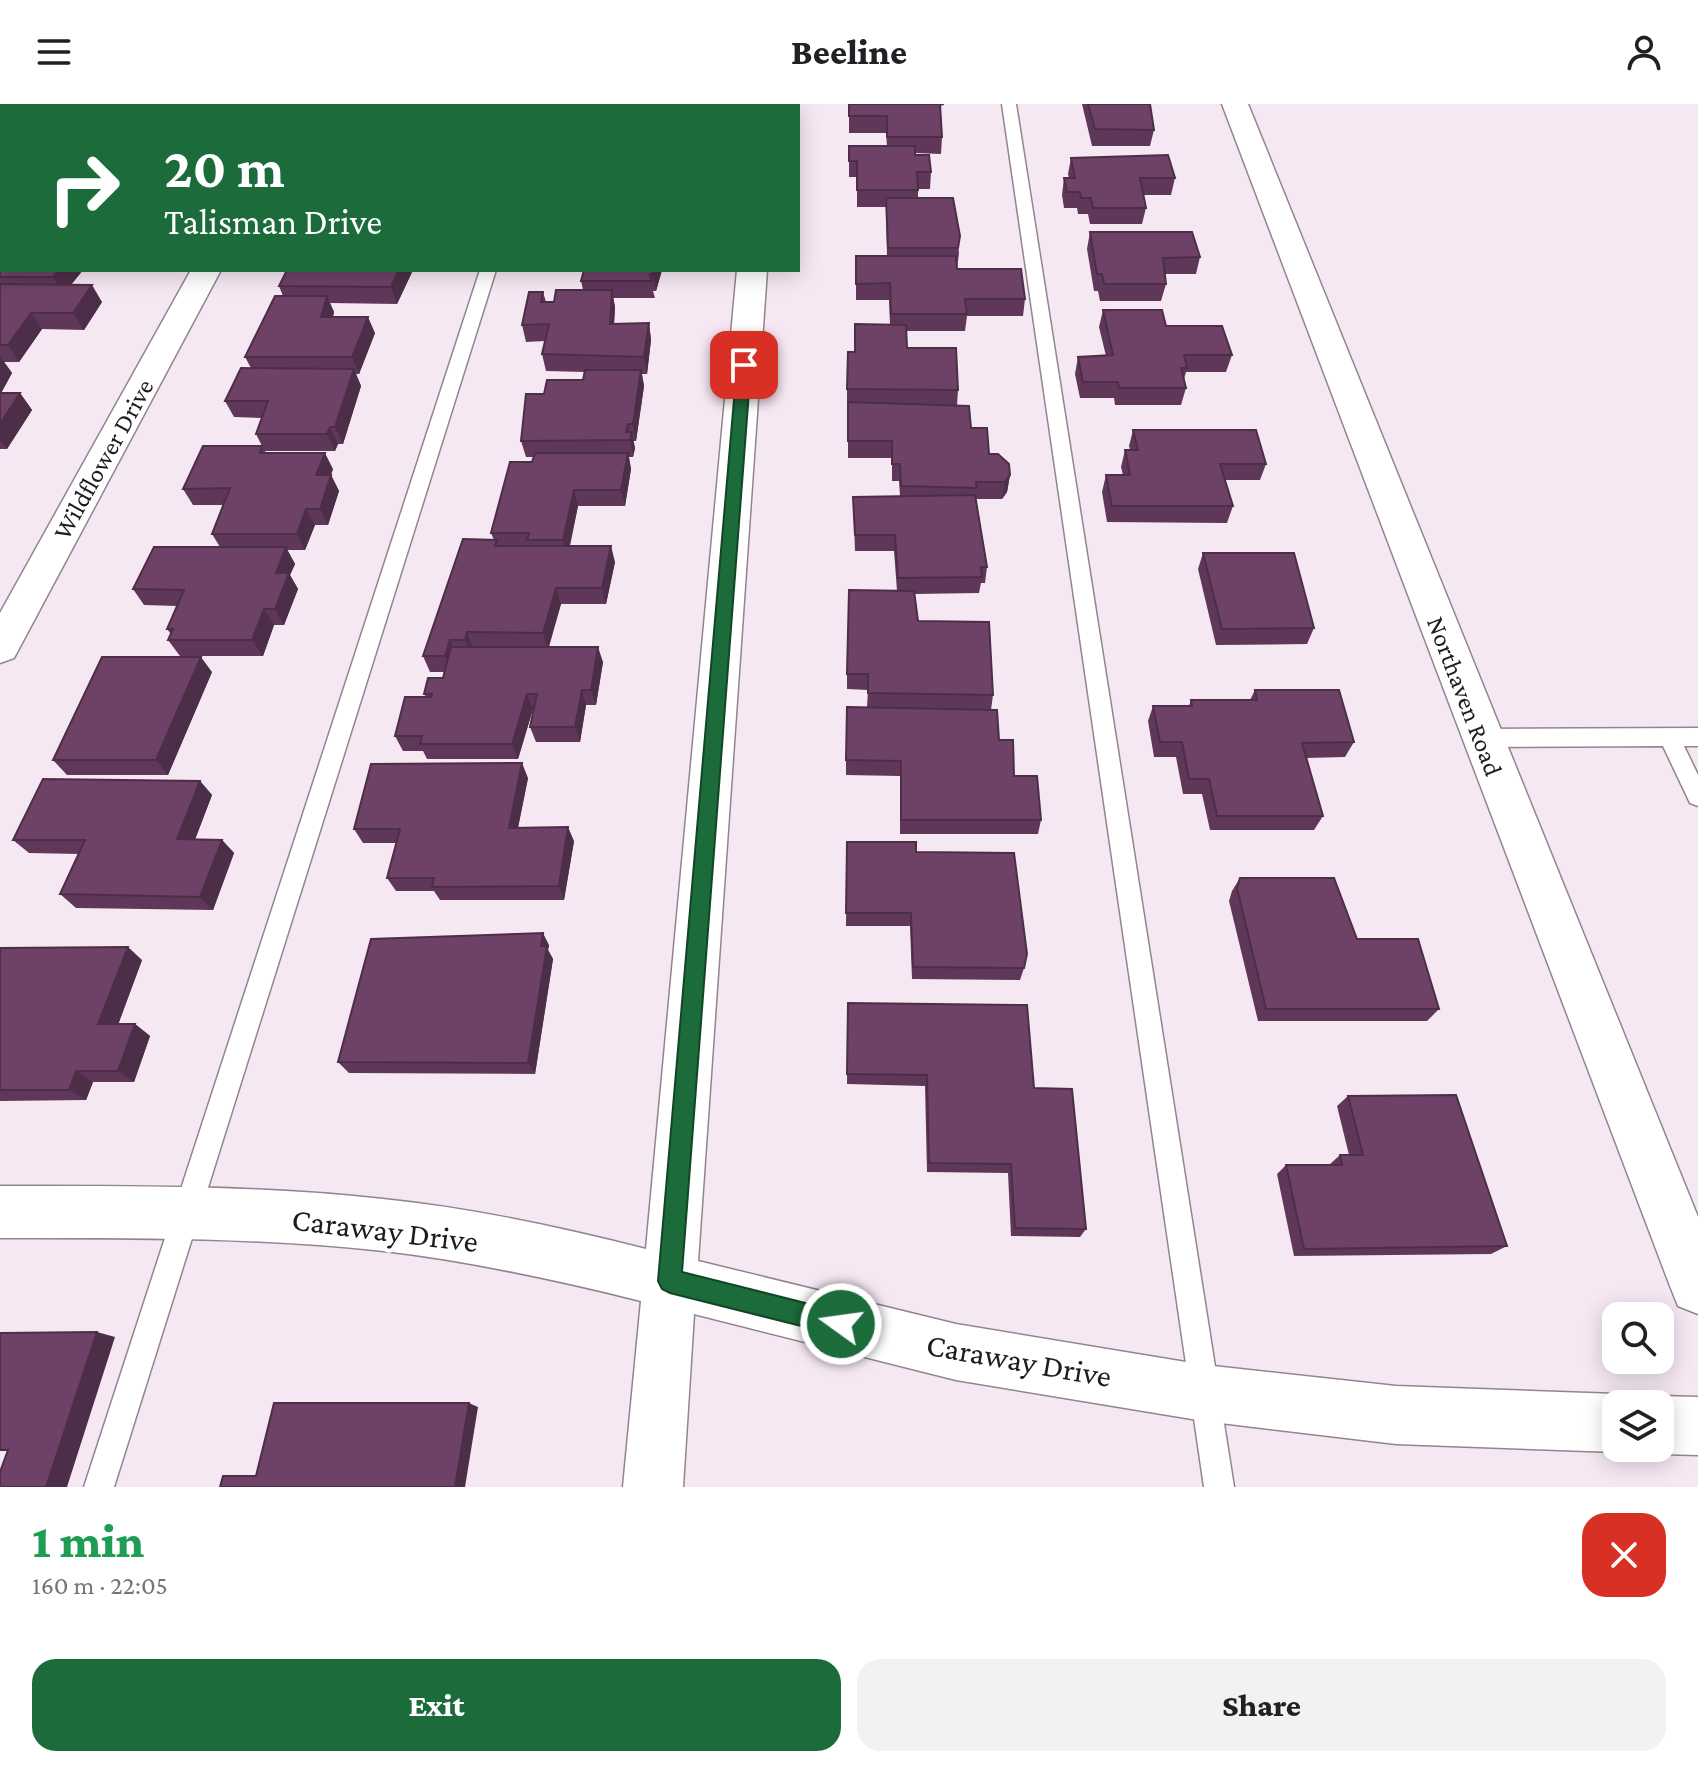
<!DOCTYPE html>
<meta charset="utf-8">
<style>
body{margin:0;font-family:"Crimson Pro",serif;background:#f2f2f2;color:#202124;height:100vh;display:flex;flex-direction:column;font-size:30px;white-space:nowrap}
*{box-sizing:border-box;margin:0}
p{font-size:26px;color:#757577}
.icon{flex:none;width:44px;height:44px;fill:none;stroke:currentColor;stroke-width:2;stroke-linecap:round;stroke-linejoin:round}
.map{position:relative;height:1383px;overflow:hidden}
.side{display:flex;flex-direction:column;background:#fff;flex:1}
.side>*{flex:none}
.guide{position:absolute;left:0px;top:0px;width:800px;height:168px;box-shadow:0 4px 20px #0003;background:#1b6b3b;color:#fff;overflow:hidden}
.tools{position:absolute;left:1602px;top:1198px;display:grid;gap:16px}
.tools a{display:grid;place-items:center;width:72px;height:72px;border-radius:16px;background:#fff;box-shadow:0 4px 20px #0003;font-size:40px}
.pin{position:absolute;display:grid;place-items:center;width:68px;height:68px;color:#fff;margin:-34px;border-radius:16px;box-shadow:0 4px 12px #0006}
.me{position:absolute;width:88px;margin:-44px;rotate:284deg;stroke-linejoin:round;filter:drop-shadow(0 0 6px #0008)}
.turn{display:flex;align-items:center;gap:28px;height:168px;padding:0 32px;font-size:36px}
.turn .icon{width:104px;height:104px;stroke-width:2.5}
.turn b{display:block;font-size:56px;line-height:68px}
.round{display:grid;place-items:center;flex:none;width:84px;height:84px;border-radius:24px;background:#f2f2f2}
.summary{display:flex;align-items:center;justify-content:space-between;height:136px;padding:0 32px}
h1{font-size:48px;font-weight:800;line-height:60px;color:#1e9e55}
.primary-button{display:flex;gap:16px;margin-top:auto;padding:16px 32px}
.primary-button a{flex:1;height:92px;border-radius:24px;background:#1b6b3b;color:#fff;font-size:32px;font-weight:800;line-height:92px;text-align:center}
.primary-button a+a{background:#f2f2f2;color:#202124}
header{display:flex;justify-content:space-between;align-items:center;height:104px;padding:0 32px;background:#fff;font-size:36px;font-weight:800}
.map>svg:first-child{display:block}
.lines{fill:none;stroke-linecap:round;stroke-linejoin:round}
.service-casing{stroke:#91858f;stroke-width:3}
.minor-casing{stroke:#91858f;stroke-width:3}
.tertiary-casing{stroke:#91858f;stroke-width:3}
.service{fill:#fff;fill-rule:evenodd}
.minor{fill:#fff;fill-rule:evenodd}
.tertiary{fill:#fff;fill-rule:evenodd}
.wall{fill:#5f3859}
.shaded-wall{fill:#4d2e48}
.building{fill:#6e4167;stroke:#4d2e48;stroke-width:2}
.route{fill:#1b6b3b;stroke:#124626;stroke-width:2}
.labels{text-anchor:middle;stroke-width:8;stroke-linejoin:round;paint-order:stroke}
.street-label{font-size:26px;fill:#201b1f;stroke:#fff}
.near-street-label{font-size:32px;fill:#201b1f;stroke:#fff}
</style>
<header><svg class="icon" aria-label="menu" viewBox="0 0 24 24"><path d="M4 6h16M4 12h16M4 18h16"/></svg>Beeline<svg class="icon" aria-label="person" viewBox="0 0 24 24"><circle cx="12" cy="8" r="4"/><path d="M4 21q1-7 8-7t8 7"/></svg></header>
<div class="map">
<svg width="1698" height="1383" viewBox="0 0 1698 1383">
<rect width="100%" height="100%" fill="#f6e8f3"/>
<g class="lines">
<defs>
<path id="service" d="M1002,0H1016L1234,1383H1204Z
M0,12H2V20H0Z
M480,166H496L114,1383H84Z
M1698,624V642H1684L1698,671V702L1690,699L1663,642L1481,643L1473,640L1470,634L1473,628L1481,625Z"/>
<path id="minor" d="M753,0H777V2H753Z
M191,166H221L14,554L0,559V509Z
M737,166H767L698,1157L956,1220L1204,1261L1396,1282L1616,1290L1637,1300H1616V1344H1625L1616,1348L1396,1340L1204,1317L956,1276L694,1210L683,1383H623L641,1197C557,1176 470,1157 384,1147C256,1133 128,1134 0,1134V1082C128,1082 256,1081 383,1095C471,1104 560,1123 646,1145Z
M1660,1292L1698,1293V1351L1660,1350L1646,1344H1660V1300H1641Z"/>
<path id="tertiary" d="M1222,0H1248L1698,1113V1210L1678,1202L1670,1182Z"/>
</defs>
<use href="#service" class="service-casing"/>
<use href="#minor" class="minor-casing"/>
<use href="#tertiary" class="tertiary-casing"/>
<use href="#service" class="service"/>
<use href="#minor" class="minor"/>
<use href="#tertiary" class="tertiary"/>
</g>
<path class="wall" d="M849,0H944V1L940,2L942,33L941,50L915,49L931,68L930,85H918V94H953L959,149L957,165L1025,195L1023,212H967L965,227H906L907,244L958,286L957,302L989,350L1010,371L1007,388L1002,395H976L987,463L985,479H981L979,489L915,490L918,517L993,591L991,606L999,636L1014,672L1041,716L1038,730H900V672L846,671V656L867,603L868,586L847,585V570L897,487L894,447H855L853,393L900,392L899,377H892V354H848V302H847V285L855,248L890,221L889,196H856V152H887L886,103H857V73H849V42H887L886,29H849Z
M1082,0H1150L1154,26L1150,42H1092Z
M1071,54L1175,74L1171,91H1143L1146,104L1142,120H1090L1088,110H1078L1077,104H1064L1062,91L1064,74H1069L1068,70Z
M1090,128L1200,153L1196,170H1165L1166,180L1161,197H1100L1098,187H1094L1087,145Z
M0,154L83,166L71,181L102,198L84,226L42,225L19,258H4L12,269L1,289H20L32,306L7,345H0Z
M287,166H413L397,200L330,199L334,208L333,213L375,229L359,270H356L361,282L343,340H338L335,347H265L266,349L333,365L331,371L339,387L328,421H315L305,446H287L295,460L290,471L298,485L284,521H274L263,552H180L168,536L171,530L167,525L177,502L144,501L133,485L220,443L212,430L223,401H193L183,385L262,342L256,330L262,314L234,313L225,297L251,264L245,253L283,192L279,182Z
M662,166L656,187H653L655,194H613L615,203L614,220L649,219L651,236L647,270H642L644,282L636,337H633L635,344L633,353H629L631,365L625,402H578L570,442L615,458L606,500H561L549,543L603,558L596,601H586L580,638H536L530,623L534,605H533L518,655H427L423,647H403L395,632L426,593L424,590L443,574L445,568H430L423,552L494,436L491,429L532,358L534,353H526L521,337L544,290L583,276L585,268L546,267L542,250L545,237L526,238L522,221L543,188L546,198H554L583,186L581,177Z
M1103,206L1166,222L1232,251L1226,268H1186L1184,275L1186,284L1181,301H1115L1114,294H1080L1075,270L1078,253L1106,252L1099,223Z
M1133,326L1266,360L1260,376H1225L1233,402L1227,419L1107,418L1102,388L1106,371H1123L1121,363L1125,346H1130L1129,342Z
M1203,449L1314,524L1307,540L1216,541L1198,465Z
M212,568L168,671H67L53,656Z
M1255,586L1354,638L1345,653L1306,654L1323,712L1314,726H1210L1202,690H1183L1176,653H1154L1148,617L1153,602H1189L1191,596H1250Z
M528,674L518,724L574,737L564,796H440L434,787H396L387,774L396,739H363L354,725Z
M200,677L212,691L195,735L222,736L234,749L213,806L76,804L60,790L79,750L29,749L13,736Z
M847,738L916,748L1024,864L1020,876L912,875L910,822H846Z
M1240,774L1439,905L1427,917H1258L1229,797L1232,787Z
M549,841L548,846L553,855L535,970L349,969L338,958Z
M0,844L142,856L118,920H135L150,932L134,978H93L86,996L0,997Z
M848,899L1034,984L1086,1125L1080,1133L1011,1132L1008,1069L927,1068L925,982L847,980Z
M1348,992L1507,1142L1491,1150L1294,1152L1277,1070L1286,1061H1329L1340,1051H1349L1337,1002Z"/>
<path class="shaded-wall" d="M59,166H83L63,190L53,173Z
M399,166H413L397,200L391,183Z
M654,166H662L656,187L653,170Z
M92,181L102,198L84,226L73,209Z
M612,186L615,203L613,237L610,220Z
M327,192L334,208L328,230L321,213Z
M31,209L42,225L19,258L8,241Z
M368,213L375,229L359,270L352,253Z
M649,219L651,236L647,270L644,253Z
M0,252L12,269L0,291Z
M354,265L361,282L343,340L335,323Z
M641,266L644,282L636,337L633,320Z
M20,289L32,306L7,345L0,336V320Z
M628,320L630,335L632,328L635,344L633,353L630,336L626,328Z
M330,323L338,340L335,347L327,330Z
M325,349L333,365L324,387L316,371Z
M628,349L631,365L625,402L621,386Z
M331,371L339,387L328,421L320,405Z
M1010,371L1007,388L1002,395L1005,378Z
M574,386L578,402L567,453L563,436Z
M306,405L315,421L305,446L297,430Z
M611,442L615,458L606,500L602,484Z
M286,443L295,460L290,471L298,485L284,521L275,505L276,469Z
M556,484L561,500L548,544L543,529Z
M264,505L274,521L263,552L252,536Z
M467,528L473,544L471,552L465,536Z
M450,536L456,551L452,568L445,552Z
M598,543L603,558L596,601L591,586Z
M201,553L212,568L168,671L156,656Z
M582,586L586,601L580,638L575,623Z
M527,590L533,605L518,655L512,640Z
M522,659L528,674L515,738L509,724Z
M200,677L212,691L190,749L177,735Z
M568,723L574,737L564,796L559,782Z
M222,736L234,749L213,806L200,793Z
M543,829L549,841L548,846L553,855L535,970L528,959Z
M128,843L142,856L114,932L98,920Z
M135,920L150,932L134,978L118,967Z
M76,967L93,978L86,996L69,986Z
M97,1228L115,1233L67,1383H46Z
M469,1299L478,1303L465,1383H455Z"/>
<path class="building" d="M849,0H940L942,33H887V12H849Z
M1088,0H1150L1154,26L1095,25Z
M849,42H915V51H929L931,68H917L918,86H857V57H849Z
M1168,51L1175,74H1140L1146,104H1093L1091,94H1081L1080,88H1067L1064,74H1075L1071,54Z
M886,94H953L960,132L958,144H888Z
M1090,128H1192L1200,153L1163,154L1166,180H1104L1102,170H1097Z
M2,151V166H59L53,173H0V154Z
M856,152H956L957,165H1021L1025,195H965L967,210H891L890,179L856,180Z
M287,166H399L391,183L279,182Z
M584,166H654L653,170H650L652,177H581Z
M0,180L92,181L73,209H31L8,241H0Z
M556,186H612L610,220L649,219L644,253L542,250L549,220L522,221L529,188H543L541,198H554Z
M275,192H327L321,213H368L352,253H245Z
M1103,206H1162L1166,222H1222L1232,251H1184L1187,264H1181L1186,284H1119L1118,278H1083L1078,253L1113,251Z
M855,220L906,221L907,244H956L958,286L847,285L848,248H855Z
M241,264L354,265L335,323H330L327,330H256L268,297H225Z
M585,266H641L633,320H628L626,328H632L630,336L521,337L526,290H544L547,276H583Z
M0,289H20L0,320Z
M848,298L969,302L971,324H987L989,350H998L1009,360L1010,371L1005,378H976L977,384L901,382L900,360H892V337H848Z
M1133,326H1256L1266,360H1220L1233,402H1112L1106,371H1130L1125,346H1138Z
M203,342H262L260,349H325L316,371H331L320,405H306L297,430H212L230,384L183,385Z
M535,349H628L621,386H574L563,436H527L529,429H491L510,358H532Z
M975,391L987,463H981L982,473L898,474L895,431H855L853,393Z
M463,435L497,436L495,442H611L602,484H556L543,529L467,528L465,536H450L445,552H423Z
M154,443H286L276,469H289L275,505H264L252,536H168L173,525H167L184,486L133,485Z
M1203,449H1294L1314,524L1222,525Z
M849,486L914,487L918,517L989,518L993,591L868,589V570H847Z
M451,543H598L591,586H582L575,623H530L537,590H527L512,640H420L422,632H395L405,593H431L432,590H424L428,574H443Z
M102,553H201L156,656H53Z
M1255,586H1339L1354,638L1302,639L1323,712H1217L1209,675H1189L1182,638H1160L1153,602H1192L1191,596H1257Z
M847,603L997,606L999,636H1013L1014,672H1037L1041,716H901V657L846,656Z
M522,659L509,724L568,723L559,782L432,783L434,774H387L400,725H354L371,660Z
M43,675L200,677L177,735L222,736L200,793L60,790L85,736H13Z
M847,738H916V748L1014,749L1027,850L1024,864L913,863L911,809H846Z
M1240,774H1334L1357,835H1418L1439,905H1266L1237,784Z
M543,829L541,842H547L528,959L338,958L371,835Z
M128,843L98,920H135L118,967H76L69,986H0V844Z
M848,899L1027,901L1034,984L1072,985L1086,1125L1015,1124L1011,1060L929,1059L927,971L847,970Z
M1456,991L1507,1142L1304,1145L1286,1061H1342L1340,1051H1363L1348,992Z
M97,1228L46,1383H0V1368L8,1346H0V1229Z
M274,1299H469L455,1383H220L223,1372H256Z"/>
<path class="route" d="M744,257L751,261L682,1168L841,1208L850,1211L853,1220L850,1228L841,1232L670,1189L662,1185L658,1177L737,261Z"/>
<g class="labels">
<g class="street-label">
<text transform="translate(103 355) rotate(-61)" y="9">Wildflower Drive</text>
<text transform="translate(1465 592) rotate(69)" y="9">Northaven Road</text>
</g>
<g class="near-street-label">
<text transform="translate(385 1126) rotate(7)" y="11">Caraway Drive</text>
<text transform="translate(1019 1256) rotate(10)" y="11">Caraway Drive</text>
</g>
</g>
</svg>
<div class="tools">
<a><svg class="icon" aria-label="search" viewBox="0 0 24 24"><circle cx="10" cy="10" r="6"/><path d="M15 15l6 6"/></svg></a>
<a><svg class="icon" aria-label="layers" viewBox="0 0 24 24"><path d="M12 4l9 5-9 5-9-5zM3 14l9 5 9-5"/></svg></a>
</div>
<div class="pin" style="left:744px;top:261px;background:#d93025"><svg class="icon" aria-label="arrive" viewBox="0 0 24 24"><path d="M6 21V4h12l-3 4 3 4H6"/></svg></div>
<svg class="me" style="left:841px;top:1220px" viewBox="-20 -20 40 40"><circle r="17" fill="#1b6b3b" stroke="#fff" stroke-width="3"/><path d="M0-11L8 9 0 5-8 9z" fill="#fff"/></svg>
<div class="guide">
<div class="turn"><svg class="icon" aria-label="right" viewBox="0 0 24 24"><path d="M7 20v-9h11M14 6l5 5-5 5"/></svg><div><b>20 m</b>Talisman Drive</div></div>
</div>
</div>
<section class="side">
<div class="summary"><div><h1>1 min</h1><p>160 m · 22:05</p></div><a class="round" style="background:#d93025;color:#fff"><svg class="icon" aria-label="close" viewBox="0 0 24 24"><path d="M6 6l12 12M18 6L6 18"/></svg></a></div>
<div class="primary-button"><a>Exit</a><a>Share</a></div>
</section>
